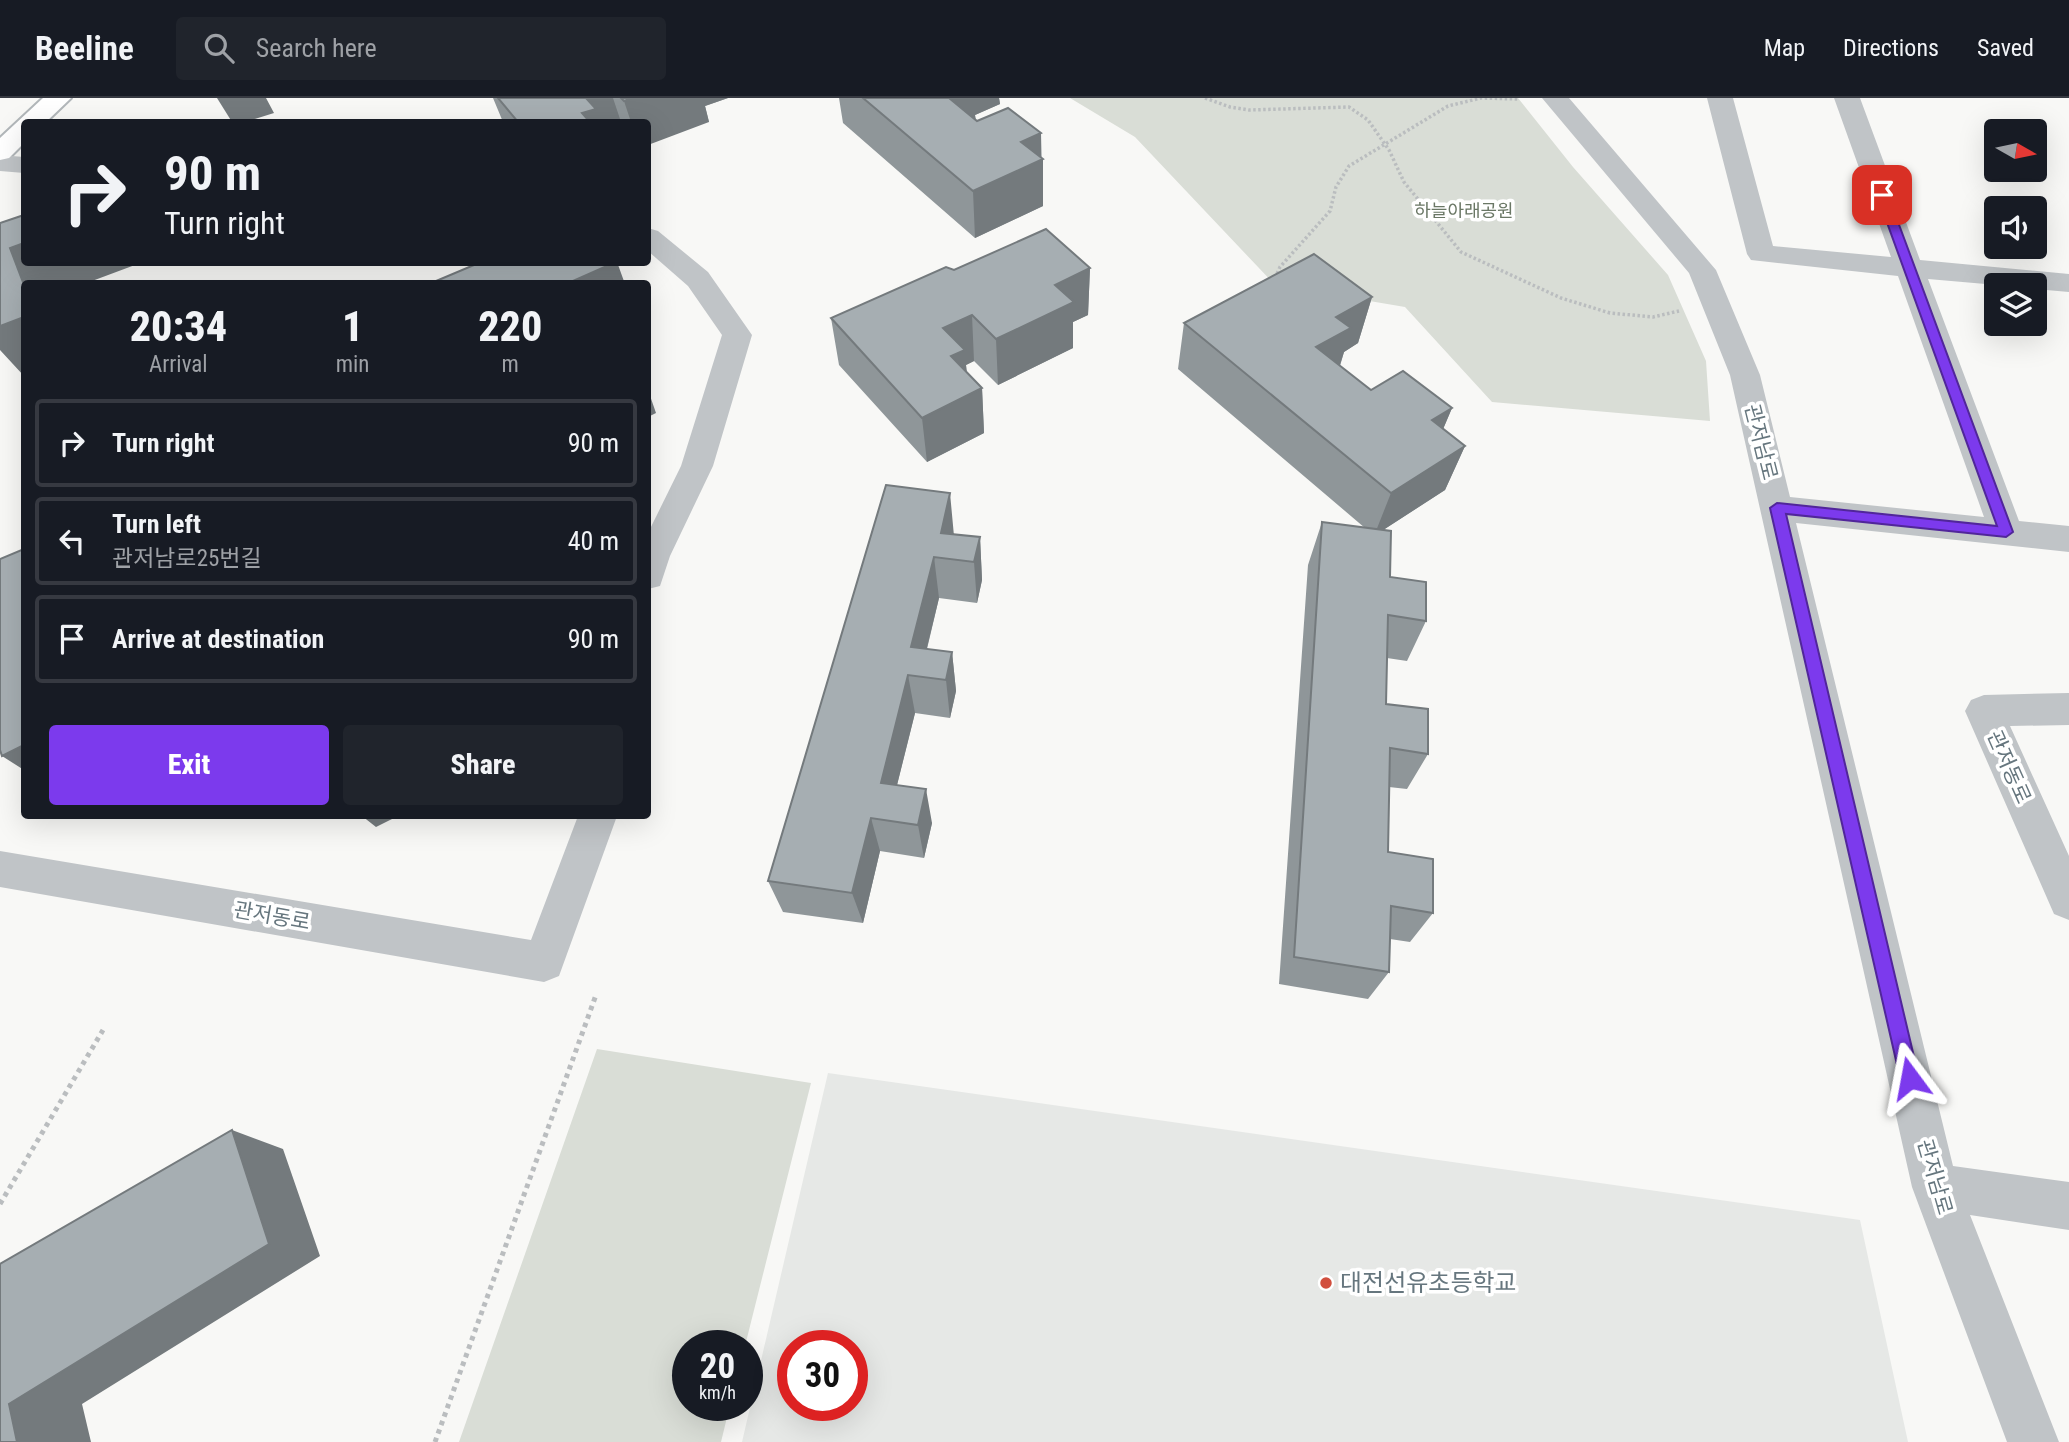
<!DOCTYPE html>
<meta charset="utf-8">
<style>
body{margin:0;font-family:"Roboto Condensed","Noto Sans KR",sans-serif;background:#20242c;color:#f1f3f6;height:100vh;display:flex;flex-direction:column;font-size:26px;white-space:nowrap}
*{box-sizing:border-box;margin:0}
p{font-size:23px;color:#9ea1a6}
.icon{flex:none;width:38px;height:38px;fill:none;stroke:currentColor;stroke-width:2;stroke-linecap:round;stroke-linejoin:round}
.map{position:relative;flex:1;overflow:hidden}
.sheet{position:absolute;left:21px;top:182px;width:630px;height:539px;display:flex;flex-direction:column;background:#171b24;border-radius:7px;box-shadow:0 7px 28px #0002}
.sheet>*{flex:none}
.banner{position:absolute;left:21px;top:21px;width:630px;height:147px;border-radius:7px;box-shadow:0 7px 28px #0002;background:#171b24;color:#f1f3f6;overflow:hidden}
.needle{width:46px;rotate:99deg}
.controls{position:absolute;left:1984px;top:21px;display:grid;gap:14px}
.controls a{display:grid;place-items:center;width:63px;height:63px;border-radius:7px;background:#171b24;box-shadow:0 7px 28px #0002;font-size:35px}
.speed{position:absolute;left:672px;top:1232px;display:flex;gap:14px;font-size:35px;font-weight:700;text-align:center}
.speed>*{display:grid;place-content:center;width:91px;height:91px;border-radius:50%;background:#171b24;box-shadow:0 7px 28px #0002;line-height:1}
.speed small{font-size:18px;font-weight:400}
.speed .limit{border:10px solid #d22;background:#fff;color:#111}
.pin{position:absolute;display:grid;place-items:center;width:60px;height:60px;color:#fff;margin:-30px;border-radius:14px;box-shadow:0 4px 10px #0006}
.me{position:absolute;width:77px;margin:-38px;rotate:347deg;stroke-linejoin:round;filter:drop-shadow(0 0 5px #0008)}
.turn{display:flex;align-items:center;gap:24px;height:147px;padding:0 28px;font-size:32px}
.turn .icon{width:91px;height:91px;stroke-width:2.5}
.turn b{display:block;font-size:49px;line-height:60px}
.eta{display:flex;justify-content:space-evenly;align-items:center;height:119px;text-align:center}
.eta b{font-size:42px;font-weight:800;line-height:49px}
.cta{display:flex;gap:14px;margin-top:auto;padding:14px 28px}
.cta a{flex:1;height:80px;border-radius:7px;background:#7c3aed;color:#fff;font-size:28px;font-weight:800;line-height:80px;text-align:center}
.cta a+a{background:#20242c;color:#f1f3f6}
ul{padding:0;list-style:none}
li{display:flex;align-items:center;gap:21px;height:88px;margin:0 14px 10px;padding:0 14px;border:4px solid #363941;border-radius:7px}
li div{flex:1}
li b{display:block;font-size:26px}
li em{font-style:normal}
header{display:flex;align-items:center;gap:42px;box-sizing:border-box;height:98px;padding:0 35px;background:#171b24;border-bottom:2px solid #363941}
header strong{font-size:33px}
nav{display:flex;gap:38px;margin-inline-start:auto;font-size:24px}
.search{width:490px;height:63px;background:#20242c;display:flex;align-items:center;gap:18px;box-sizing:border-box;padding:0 24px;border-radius:7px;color:#9ea1a6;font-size:26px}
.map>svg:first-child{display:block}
.built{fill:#e6e8e6;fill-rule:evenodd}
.green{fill:#d9ddd6}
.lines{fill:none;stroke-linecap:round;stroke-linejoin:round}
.major-casing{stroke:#b2b7ba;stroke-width:4}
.path-far1{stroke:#babdbf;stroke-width:3.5;stroke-dasharray:2.5 2.5;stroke-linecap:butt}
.path{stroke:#babdbf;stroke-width:5;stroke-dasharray:4.5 4.5;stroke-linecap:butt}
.minor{fill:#c0c4c7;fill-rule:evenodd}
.major{fill:#fff;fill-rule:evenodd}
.wall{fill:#8f9699}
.shaded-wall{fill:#747a7d}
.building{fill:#a6aeb2;stroke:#747a7d;stroke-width:2}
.route{fill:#7c3aed;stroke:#51269a;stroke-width:2}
.poi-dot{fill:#d14f3e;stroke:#fff;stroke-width:2.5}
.labels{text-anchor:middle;stroke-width:7;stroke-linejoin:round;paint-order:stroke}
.far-park-label{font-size:18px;fill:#6a7765;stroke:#fff}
.street-label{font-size:21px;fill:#66767e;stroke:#fff}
.near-poi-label{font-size:24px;fill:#66767e;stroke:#fff;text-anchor:start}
</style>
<header>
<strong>Beeline</strong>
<div class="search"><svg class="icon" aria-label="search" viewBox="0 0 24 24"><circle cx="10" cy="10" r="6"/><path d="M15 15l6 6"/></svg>Search here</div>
<nav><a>Map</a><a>Directions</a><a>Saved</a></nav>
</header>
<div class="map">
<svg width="2069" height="1344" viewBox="0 0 2069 1344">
<rect width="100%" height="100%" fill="#f8f8f6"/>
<path class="built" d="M828,975L1860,1122L1908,1344H742ZM793,1248H852V1307H793Z"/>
<path class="green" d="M1070,0H1518L1573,69L1668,177L1706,263L1710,323L1492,304L1405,209L1275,187L1135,39Z
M597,951L811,985L745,1248H688V1307H730L721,1344H459Z"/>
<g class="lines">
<defs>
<path id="major" d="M43,0H71L46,24H24V45L9,60L0,62V40Z"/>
</defs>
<use href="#major" class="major-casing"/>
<path class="path-far1" d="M1205,0L1230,9L1249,12L1349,9L1368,22L1389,52L1404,84L1461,154L1561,200L1610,215L1653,219L1679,213
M1275,180L1280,169L1330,113L1336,89L1349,68L1448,8L1481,0L1518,1"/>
<path class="path" d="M0,1106L103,932
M435,1344L596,897"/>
<path class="minor" d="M1542,0H1569L1716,172L1760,277L1790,399L1984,419L1898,178L1751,162L1747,156L1707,0H1733L1773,148L1891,159L1834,0H1860L1920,162L2069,176V194L2035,191V187H1997L1928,181L2019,423L2069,428V454L1796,425L1953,1068L2069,1084V1132L1970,1117L2059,1344H2007L1912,1089L1730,277L1689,175Z
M0,57L24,59V75L0,73Z
M648,130L658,133L708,174L752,237L713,368L670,458L660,488L648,491V435L681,368L722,237L688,188L648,153Z
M2069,595V627L2010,628L2069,758V822L2054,816L1965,613L1971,602L1984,597Z
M578,718H617L559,878L544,884L0,789V753L531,842Z"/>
<use href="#major" class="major"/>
</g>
<path class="wall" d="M493,0H728L705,8L709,24H503Z
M839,0H999L1000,6L975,17L976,22L977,23L1041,35L1043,108L975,140L843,25Z
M1090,170L1088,217L1073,224V250L998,287L974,263L966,267L967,274L982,290L984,335L927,364L839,267L831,220Z
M1372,199L1358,245L1344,254L1340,268L1371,292L1452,310L1443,331L1465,348L1445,392L1383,432L1390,479L1426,523L1407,563L1387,560L1386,606L1428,656L1407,691L1389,689L1388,754L1433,815L1410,844L1390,841L1389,874L1368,901L1279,886L1308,467L1322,424L1365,430L1178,271L1184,225Z
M886,387L954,436L980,439L982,482L977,505L939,500L927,551L952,554L956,593L950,620L915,615L897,687L932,725L924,760L880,753L863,825L783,814L768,783Z"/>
<path class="shaded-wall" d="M217,0H266L274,15L245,24H232Z
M583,0H613L621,24H585L582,15Z
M632,0H728L705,8L709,24L648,47V24H631L624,3Z
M941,0H999L1000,6L975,17L976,28Z
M1041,35V62L1043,61V108L975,140L973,93L1021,44Z
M24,145V164H143L84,186H24V187L10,150Z
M617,164L625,186H574L573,183Z
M1090,170L1088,217L1073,224V250L998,287L996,241L1055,187Z
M1372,199L1358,245L1344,254L1337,276L1316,249L1336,219Z
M972,217L974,263L966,267L968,297L982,290L984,335L927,364L922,320L943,230Z
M24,219V278L0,252V228Z
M648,292L656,315L648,319Z
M1452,310L1433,355L1432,322Z
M1465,348L1445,392L1374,438L1391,395Z
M950,395L954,438L941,435Z
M980,439L982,482L977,505L974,464Z
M934,459L939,500L920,578L911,549Z
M952,554L956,593L950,620L946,582Z
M908,577L915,615L889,719L881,685Z
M24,647V672L2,658Z
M926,691L932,725L924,760L918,727Z
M362,718H398L376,729Z
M871,720L880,753L863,825L852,795Z
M232,1032L283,1051L320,1158L82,1306L91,1344H17L9,1306Z"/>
<path class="building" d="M498,0H586L596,11L582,15L590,24H518Z
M621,0H632L624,3Z
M863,0H949L977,23L1008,10L1041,35L1021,44L1043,61L973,93Z
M24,117V145L10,150L24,187V219L0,228V125Z
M1046,131L1090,170L1055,187L1074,204L996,241L972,217L943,230L965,252L951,258L982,290L922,320L831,220L946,169L954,172Z
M1314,156L1372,199L1336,219L1351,230L1316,249L1371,292L1403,273L1452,310L1432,322L1465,348L1391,395L1184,225Z
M481,164H616L573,183L575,186H429Z
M886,387L950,395L941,435L980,439L974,464L934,459L911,549L952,554L946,582L908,577L881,685L926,691L918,727L871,720L852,795L768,783Z
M1322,424L1391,433L1390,479L1426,484V523L1388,517L1386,606L1428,611V656L1390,650L1388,754L1433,761V815L1391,808L1389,874L1294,859Z
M24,451V647L2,658L0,652V461Z
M232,1032L269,1146L9,1306L17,1344H0V1166Z"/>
<path class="route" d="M1879,95L1888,97L2013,434L2006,439L1786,416L1919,980L1916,987L1910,990L1903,987L1900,980L1770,410L1777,405L1997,428L1877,97Z"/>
<circle class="poi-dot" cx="1326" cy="1185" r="7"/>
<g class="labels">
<g class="far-park-label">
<text x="1464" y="119">하늘아래공원</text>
</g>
<g class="street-label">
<text transform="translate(1761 344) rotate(76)" y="7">관저남로</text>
<text transform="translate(2009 669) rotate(66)" y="7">관저동로</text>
<text transform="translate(272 818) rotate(10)" y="7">관저동로</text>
<text transform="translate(1935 1079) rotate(74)" y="7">관저남로</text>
</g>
<g class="near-poi-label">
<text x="1340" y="1193">대전선유초등학교</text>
</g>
</g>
</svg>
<div class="controls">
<a><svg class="needle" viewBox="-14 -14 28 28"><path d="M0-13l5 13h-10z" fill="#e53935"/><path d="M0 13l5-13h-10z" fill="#9ea1a6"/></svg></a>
<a><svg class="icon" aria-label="sound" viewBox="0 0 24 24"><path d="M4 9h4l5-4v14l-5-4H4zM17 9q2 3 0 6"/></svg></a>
<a><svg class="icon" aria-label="layers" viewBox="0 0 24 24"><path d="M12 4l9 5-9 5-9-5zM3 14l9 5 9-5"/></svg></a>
</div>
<div class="speed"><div>20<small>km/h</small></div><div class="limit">30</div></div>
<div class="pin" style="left:1882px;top:97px;background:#d93025"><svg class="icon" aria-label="arrive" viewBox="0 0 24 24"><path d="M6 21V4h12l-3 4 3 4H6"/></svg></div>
<svg class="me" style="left:1910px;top:980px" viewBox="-20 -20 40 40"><path d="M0-17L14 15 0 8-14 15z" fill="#7c3aed" stroke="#fff" stroke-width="4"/></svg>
<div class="banner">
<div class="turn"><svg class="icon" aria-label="right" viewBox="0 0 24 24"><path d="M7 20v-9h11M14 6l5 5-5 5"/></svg><div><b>90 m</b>Turn right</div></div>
</div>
<section class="sheet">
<div class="eta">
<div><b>20:34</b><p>Arrival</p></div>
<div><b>1</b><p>min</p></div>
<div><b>220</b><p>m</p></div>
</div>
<ul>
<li><svg class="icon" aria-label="right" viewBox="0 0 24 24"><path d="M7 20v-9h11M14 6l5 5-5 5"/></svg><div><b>Turn right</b></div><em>90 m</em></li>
<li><svg class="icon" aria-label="left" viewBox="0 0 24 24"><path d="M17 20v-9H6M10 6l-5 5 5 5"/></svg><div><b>Turn left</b><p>관저남로25번길</p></div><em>40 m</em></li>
<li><svg class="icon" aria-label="arrive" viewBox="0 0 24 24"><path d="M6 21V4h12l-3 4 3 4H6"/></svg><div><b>Arrive at destination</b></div><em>90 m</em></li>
</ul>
<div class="cta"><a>Exit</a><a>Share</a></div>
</section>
</div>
